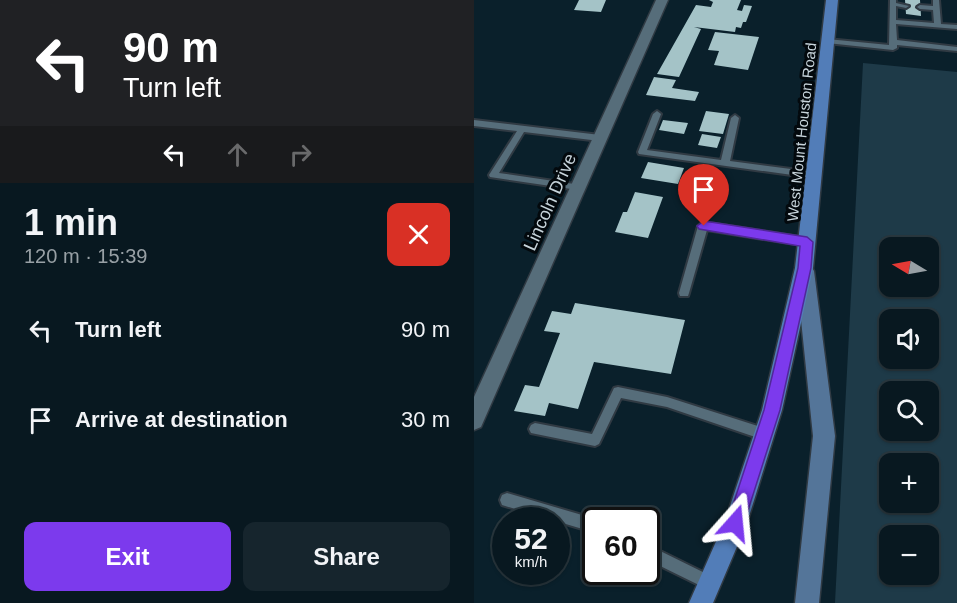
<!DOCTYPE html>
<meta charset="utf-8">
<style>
body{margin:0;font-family:Arial,sans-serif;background:#16252d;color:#f1f3f6;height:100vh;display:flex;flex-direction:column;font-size:22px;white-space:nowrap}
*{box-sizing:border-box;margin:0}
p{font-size:20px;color:#98a0a5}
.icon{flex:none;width:33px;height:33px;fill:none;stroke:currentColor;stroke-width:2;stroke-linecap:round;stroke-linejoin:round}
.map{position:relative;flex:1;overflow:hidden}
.sheet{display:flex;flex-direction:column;background:#081820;width:474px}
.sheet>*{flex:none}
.banner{background:#202124;color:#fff;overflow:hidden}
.needle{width:39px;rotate:280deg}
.fabs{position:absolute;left:405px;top:237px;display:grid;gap:12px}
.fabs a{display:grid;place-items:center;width:60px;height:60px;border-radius:12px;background:#081820;box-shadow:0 2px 4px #0004,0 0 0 2px #29373e;font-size:30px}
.speed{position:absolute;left:18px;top:507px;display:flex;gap:12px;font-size:30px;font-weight:700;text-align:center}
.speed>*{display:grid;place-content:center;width:78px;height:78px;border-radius:50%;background:#081820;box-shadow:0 2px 4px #0004,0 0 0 2px #29373e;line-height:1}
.speed small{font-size:15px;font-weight:400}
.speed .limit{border:3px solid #111;border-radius:9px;background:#fff;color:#111}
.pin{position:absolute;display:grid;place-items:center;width:51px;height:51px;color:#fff;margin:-62px -26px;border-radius:50% 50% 50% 0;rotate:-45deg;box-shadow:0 0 6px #0007}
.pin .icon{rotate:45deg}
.me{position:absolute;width:66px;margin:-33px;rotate:18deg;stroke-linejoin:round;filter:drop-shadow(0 0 4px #0008)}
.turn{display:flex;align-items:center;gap:21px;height:126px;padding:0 24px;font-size:27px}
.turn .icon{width:78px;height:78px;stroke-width:2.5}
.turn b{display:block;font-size:42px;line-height:51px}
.lanes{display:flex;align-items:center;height:57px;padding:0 24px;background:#0003;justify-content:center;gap:30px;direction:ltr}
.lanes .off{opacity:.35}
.round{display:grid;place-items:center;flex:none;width:63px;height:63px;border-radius:12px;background:#16252d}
.headline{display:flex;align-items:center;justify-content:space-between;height:102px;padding:0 24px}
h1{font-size:36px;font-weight:600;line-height:45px}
.primary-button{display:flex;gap:12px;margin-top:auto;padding:12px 24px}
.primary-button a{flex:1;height:69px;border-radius:12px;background:#7c3aed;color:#fff;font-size:24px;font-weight:600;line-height:69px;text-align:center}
.primary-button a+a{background:#16252d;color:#f1f3f6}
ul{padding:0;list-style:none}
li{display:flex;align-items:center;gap:18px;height:90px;padding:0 24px}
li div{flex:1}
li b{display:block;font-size:22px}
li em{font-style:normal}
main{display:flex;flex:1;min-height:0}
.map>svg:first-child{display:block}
.green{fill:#1e3a48;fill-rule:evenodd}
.building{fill:#a4c3c7}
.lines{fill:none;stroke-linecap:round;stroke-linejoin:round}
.lane-casing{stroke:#303a43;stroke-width:4}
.street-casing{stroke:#303a43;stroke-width:3}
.secondary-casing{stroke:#303a43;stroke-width:3}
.primary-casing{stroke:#303a43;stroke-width:3}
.lane{fill:#566d7a;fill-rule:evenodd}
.street{fill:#566d7a;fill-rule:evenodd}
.secondary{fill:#547599;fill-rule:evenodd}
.primary{fill:#527db8;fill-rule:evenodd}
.route{fill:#7c3aed;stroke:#51269a;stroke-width:1.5}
.labels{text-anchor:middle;stroke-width:6;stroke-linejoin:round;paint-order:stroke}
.far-street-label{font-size:15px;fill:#c7d4db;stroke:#03090d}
.street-label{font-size:18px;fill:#c7d4db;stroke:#03090d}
</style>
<main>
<section class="sheet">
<div class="banner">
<div class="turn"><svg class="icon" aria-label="left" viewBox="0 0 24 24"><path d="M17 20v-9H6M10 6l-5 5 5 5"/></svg><div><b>90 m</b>Turn left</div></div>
<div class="lanes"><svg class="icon" aria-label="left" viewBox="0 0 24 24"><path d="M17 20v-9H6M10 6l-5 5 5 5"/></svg><svg class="icon off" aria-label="ahead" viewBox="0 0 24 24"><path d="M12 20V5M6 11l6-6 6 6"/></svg><svg class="icon off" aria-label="right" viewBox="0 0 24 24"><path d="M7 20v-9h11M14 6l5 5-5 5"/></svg></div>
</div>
<div class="headline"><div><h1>1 min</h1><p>120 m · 15:39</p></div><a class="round" style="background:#d93025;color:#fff"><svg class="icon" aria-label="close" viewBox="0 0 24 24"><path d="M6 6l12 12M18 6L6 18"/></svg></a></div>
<ul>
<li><svg class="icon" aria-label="left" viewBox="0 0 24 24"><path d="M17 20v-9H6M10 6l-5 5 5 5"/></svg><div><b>Turn left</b></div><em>90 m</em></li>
<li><svg class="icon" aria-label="arrive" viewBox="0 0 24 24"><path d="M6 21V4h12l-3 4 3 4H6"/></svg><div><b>Arrive at destination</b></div><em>30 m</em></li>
</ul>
<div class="primary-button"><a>Exit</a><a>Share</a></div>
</section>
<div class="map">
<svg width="483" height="603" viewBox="0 0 483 603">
<rect width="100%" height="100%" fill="#0a202b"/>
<path class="green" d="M389,63L483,72V603H361ZM416,248H454V286H416ZM416,320H454V358H416ZM416,392H454V430H416ZM416,464H454V502H416ZM416,536H454V574H416Z"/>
<path class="building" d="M105,0H132L127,12L100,10Z
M235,0H267L263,10L268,11L270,5L278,6L272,22H269L267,28L262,27L261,32L220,27L227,29L205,77L183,74L222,5L237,7L239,2Z
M431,0H446L447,16L432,14Z
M241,32L285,37L274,70L240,65L245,51L234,50Z
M180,77L202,80L198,88L225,92L221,101L172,95Z
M232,111L255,114L249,134L225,131Z
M189,120L214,123L210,134L185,130Z
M228,134L247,137L243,148L224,145Z
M174,162L210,168L204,184L167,178Z
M161,192L189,197L174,238L141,232L149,212H153Z
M101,303L211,320L197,374L120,362L104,409L75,403L71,416L40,411L51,385L65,387L86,333L70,331L78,311L97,314Z"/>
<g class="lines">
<defs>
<path id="lane" d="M416,0H422V3L435,6L432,8L422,6V20L460,23L459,10L446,9L443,7L446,5L459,6V0H465L467,24L483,25V29L422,24L423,40L483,47V51L423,45V48L419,50L353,43L349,41L353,39L415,45Z
M183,111L187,114L173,150L247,160L257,118L261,115L265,118L256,161L340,172L344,175L340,178L165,154L164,152L179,114Z
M0,120L126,135L130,138L126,141L50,132L25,173L107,185L109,187L107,189L104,190L16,177L15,175L43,131L0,126Z
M229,222L333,238L338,242L333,246L233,230L215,293L214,296H206L205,293L224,226Z
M144,387L193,397L290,428L294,430L296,434L294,438L290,440L193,407L147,398L125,444L121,446L57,433L55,429L57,425L61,423L118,434L140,388Z
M33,493L125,520H122V533L28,505L26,500L28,495Z
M172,544L241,578L243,583L241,588L236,590L231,588L172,559Z"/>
<path id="street" d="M182,0H194L7,427L0,430V397Z"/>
<path id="secondary" d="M331,264L337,266L340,271L361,436L345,603H321L339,436L322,271L325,266Z"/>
<path id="primary" d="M352,0H364L339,268L308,410L273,523L239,603H215L251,521L288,410L321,268Z"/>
</defs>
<use href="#lane" class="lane-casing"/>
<use href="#street" class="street-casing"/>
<use href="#secondary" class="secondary-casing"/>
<use href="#primary" class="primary-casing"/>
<use href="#lane" class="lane"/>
<use href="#street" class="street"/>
<use href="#secondary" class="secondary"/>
<use href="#primary" class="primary"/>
</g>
<path class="route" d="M230,221L333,237L339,242L337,268L306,410L270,523L268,529L261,532L255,529L253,523L290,410L324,268L326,246L225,229L223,226Z"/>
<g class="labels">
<g class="far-street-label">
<text transform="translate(328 132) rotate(-84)" y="5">West Mount Houston Road</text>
</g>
<g class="street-label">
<text transform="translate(76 202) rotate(-66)" y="6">Lincoln Drive</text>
</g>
</g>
</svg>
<div class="fabs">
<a><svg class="needle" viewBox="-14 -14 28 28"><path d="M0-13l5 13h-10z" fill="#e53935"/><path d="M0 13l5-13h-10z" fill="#98a0a5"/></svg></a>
<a><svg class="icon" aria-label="sound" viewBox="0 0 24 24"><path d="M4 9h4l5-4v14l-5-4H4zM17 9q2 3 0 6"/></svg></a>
<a><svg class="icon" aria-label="search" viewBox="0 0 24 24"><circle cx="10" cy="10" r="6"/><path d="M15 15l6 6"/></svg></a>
<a>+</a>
<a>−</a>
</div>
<div class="speed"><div>52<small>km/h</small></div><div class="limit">60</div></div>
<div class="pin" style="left:230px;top:226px;background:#d93025"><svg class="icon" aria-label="arrive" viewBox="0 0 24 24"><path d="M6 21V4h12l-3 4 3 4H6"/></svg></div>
<svg class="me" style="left:261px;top:523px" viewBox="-20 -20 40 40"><path d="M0-17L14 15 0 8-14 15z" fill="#7c3aed" stroke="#fff" stroke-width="4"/></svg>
</div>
</main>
